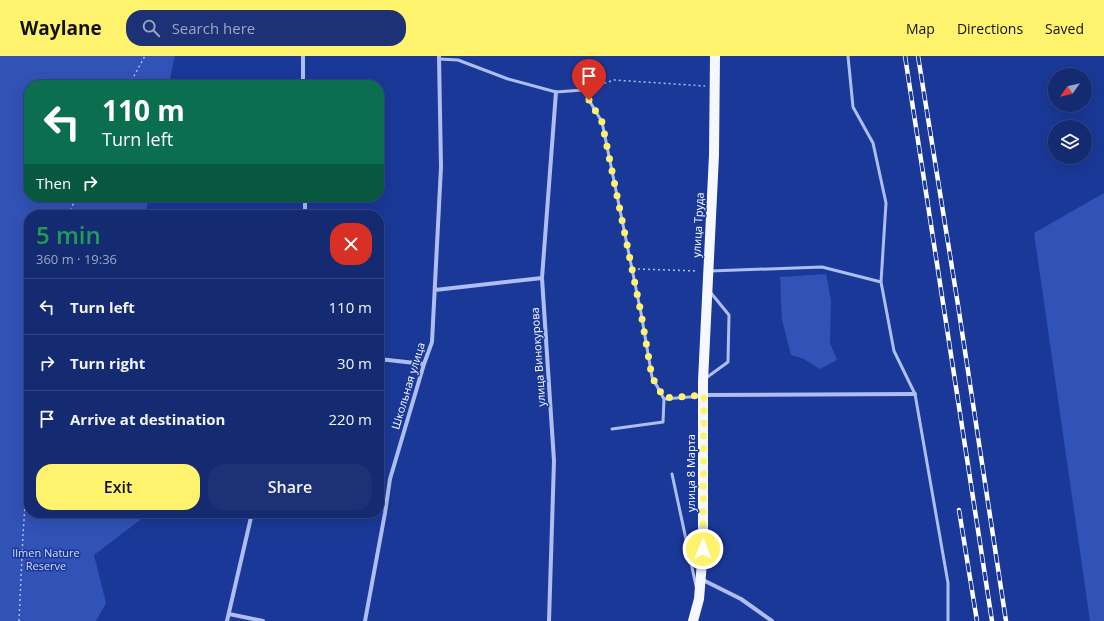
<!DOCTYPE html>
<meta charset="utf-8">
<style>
body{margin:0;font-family:"Open Sans",sans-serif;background:#1d3276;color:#f1f3f6;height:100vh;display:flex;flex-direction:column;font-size:15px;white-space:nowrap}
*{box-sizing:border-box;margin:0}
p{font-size:13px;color:#9da7c3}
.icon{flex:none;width:22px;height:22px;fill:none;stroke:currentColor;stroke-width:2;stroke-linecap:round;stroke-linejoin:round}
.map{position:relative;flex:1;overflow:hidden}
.sheet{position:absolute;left:24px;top:154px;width:360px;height:308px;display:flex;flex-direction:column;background:#142a71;border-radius:16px;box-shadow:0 4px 16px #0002,0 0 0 1px #334684}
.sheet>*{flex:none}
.hud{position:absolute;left:24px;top:24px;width:360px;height:122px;border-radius:16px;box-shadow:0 4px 16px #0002,0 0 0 1px #334684;background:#0b6e4f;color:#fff;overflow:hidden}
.needle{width:26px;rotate:236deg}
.controls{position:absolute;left:1048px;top:12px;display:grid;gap:8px}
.controls a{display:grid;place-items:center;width:44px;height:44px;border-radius:50%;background:#142a71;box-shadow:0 4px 16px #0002,0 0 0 1px #334684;font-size:20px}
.pin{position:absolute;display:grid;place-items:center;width:34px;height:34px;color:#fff;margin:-41px -17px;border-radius:50% 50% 50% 0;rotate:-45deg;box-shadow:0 0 4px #0007}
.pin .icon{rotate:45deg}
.me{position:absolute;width:44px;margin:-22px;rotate:0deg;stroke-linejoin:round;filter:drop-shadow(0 0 3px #0008)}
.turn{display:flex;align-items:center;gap:14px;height:84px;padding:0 12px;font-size:18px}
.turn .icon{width:52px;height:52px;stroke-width:2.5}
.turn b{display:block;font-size:28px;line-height:34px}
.then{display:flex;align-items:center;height:38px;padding:0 12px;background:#0003;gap:8px;font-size:15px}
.round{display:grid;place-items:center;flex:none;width:42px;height:42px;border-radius:16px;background:#1d3276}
.head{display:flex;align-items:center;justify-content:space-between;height:68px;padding:0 12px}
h1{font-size:24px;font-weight:600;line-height:30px;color:#1e9e55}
.primary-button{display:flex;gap:8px;margin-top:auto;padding:8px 12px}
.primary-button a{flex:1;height:46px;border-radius:16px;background:#fff26d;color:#111;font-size:16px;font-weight:600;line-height:46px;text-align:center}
.primary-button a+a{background:#1d3276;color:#f1f3f6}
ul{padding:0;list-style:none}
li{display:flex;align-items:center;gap:12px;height:56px;padding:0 12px;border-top:1px solid #334684}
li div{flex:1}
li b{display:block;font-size:15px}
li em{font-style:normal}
header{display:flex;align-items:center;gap:24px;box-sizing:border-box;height:56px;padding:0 20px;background:#fff26d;color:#111}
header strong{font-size:19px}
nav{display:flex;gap:22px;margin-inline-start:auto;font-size:14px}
.search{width:280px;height:36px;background:#1d3276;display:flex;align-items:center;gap:10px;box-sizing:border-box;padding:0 14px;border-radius:16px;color:#9da7c3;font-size:15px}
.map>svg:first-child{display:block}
.green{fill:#3152b6}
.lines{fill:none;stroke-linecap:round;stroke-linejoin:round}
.path{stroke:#aebef0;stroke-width:1.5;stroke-dasharray:2 3;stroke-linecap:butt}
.service{stroke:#aebef0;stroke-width:3}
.minor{stroke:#aebef0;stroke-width:4}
.primary{stroke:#f7f8ff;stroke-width:10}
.rail-casing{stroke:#fff;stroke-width:4.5}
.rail{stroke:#1a3897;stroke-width:3;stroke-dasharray:9;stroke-linecap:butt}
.route{stroke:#fff26d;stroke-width:7;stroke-dasharray:0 12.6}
.labels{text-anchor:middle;stroke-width:3;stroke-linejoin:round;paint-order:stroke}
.street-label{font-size:11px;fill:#fff;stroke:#1a3897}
.park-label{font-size:11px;fill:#d5defb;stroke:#1a3897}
</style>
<header>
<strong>Waylane</strong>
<div class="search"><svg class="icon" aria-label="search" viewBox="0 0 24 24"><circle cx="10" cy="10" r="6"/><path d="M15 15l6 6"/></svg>Search here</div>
<nav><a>Map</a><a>Directions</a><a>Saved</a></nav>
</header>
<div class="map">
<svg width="1104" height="565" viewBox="0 0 1104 565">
<rect width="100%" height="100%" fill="#1a3897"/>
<path class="green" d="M0,0H175L174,3L169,29H29V141H149L146,157L149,159H29V457H140V464L94,499L106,547L96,565H0Z
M1104,137V565H1090L1034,177Z
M826,218L831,244L830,287L837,304L820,313L804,303L791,299L782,264L780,221Z"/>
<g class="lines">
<path class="path" d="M129,29L145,0
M590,32L614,24L705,30
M69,159L76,141
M638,213L698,215
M19,565L23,478L29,395"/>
<path class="service" d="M848,0L853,51L873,87L886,147L881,226L894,295L915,338L948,527V565
M439,3L458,4L508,23L556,36L583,34L602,66L641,257L652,321L664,343L702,340
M710,215L822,211L881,226
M706,322L728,306L729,259L711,237
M612,373L663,366L664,343
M672,418L696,530"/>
<path class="minor" d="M303,29V0
M305,141V159
M435,234L542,222
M379,303L424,308
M703,339L915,338
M701,523L741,543L772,565
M229,558L263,565
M227,565L252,457
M365,565L385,457L390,423L424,308L432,286L441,111L439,0
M549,565L554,405L542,222L556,36"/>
<path class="primary" d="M693,565L699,543L703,493V325L714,99L715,0"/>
<defs>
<path id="rail" d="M905,0L992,565
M918,0L958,249L1006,565
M959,454L977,565"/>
</defs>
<use href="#rail" class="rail-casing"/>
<use href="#rail" class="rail"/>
</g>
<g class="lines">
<path class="route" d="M589,44L602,66L641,257L652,321L664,342L704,339L703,493"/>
</g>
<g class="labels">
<g class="street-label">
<text transform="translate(698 169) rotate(-87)" y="4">улица Труда</text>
<text transform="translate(538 301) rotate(-94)" y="4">улица Винокурова</text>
<text transform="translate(408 330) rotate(-73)" y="4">Школьная улица</text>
<text transform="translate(691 417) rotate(-90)" y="4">улица 8 Марта</text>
</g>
<g class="park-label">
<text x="46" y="501">Ilmen Nature<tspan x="46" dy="13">Reserve</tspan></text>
</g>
</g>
</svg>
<div class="controls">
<a><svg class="needle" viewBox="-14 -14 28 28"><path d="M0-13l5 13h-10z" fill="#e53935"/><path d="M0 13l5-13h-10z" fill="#9da7c3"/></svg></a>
<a><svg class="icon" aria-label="layers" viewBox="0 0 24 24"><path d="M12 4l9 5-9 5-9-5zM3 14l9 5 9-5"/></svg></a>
</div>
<div class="pin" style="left:589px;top:44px;background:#d93025"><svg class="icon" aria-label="arrive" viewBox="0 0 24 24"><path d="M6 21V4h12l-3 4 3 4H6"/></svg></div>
<svg class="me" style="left:703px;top:493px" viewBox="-20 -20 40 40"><circle r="17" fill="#fff26d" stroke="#fff" stroke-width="3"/><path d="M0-11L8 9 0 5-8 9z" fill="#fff"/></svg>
<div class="hud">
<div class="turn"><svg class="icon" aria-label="left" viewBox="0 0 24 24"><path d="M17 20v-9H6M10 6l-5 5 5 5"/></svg><div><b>110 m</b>Turn left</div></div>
<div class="then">Then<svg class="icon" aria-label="right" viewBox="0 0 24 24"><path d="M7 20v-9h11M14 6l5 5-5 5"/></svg></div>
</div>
<section class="sheet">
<div class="head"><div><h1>5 min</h1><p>360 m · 19:36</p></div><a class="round" style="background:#d93025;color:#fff"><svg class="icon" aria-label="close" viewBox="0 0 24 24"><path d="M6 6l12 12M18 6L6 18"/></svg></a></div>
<ul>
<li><svg class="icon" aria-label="left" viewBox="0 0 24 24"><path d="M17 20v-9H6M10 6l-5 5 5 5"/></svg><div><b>Turn left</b></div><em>110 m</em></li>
<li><svg class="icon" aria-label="right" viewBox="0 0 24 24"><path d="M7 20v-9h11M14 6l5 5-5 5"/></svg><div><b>Turn right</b></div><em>30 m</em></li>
<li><svg class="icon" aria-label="arrive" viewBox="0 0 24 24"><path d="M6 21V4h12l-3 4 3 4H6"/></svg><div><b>Arrive at destination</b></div><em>220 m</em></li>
</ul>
<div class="primary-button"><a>Exit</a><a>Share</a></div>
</section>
</div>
